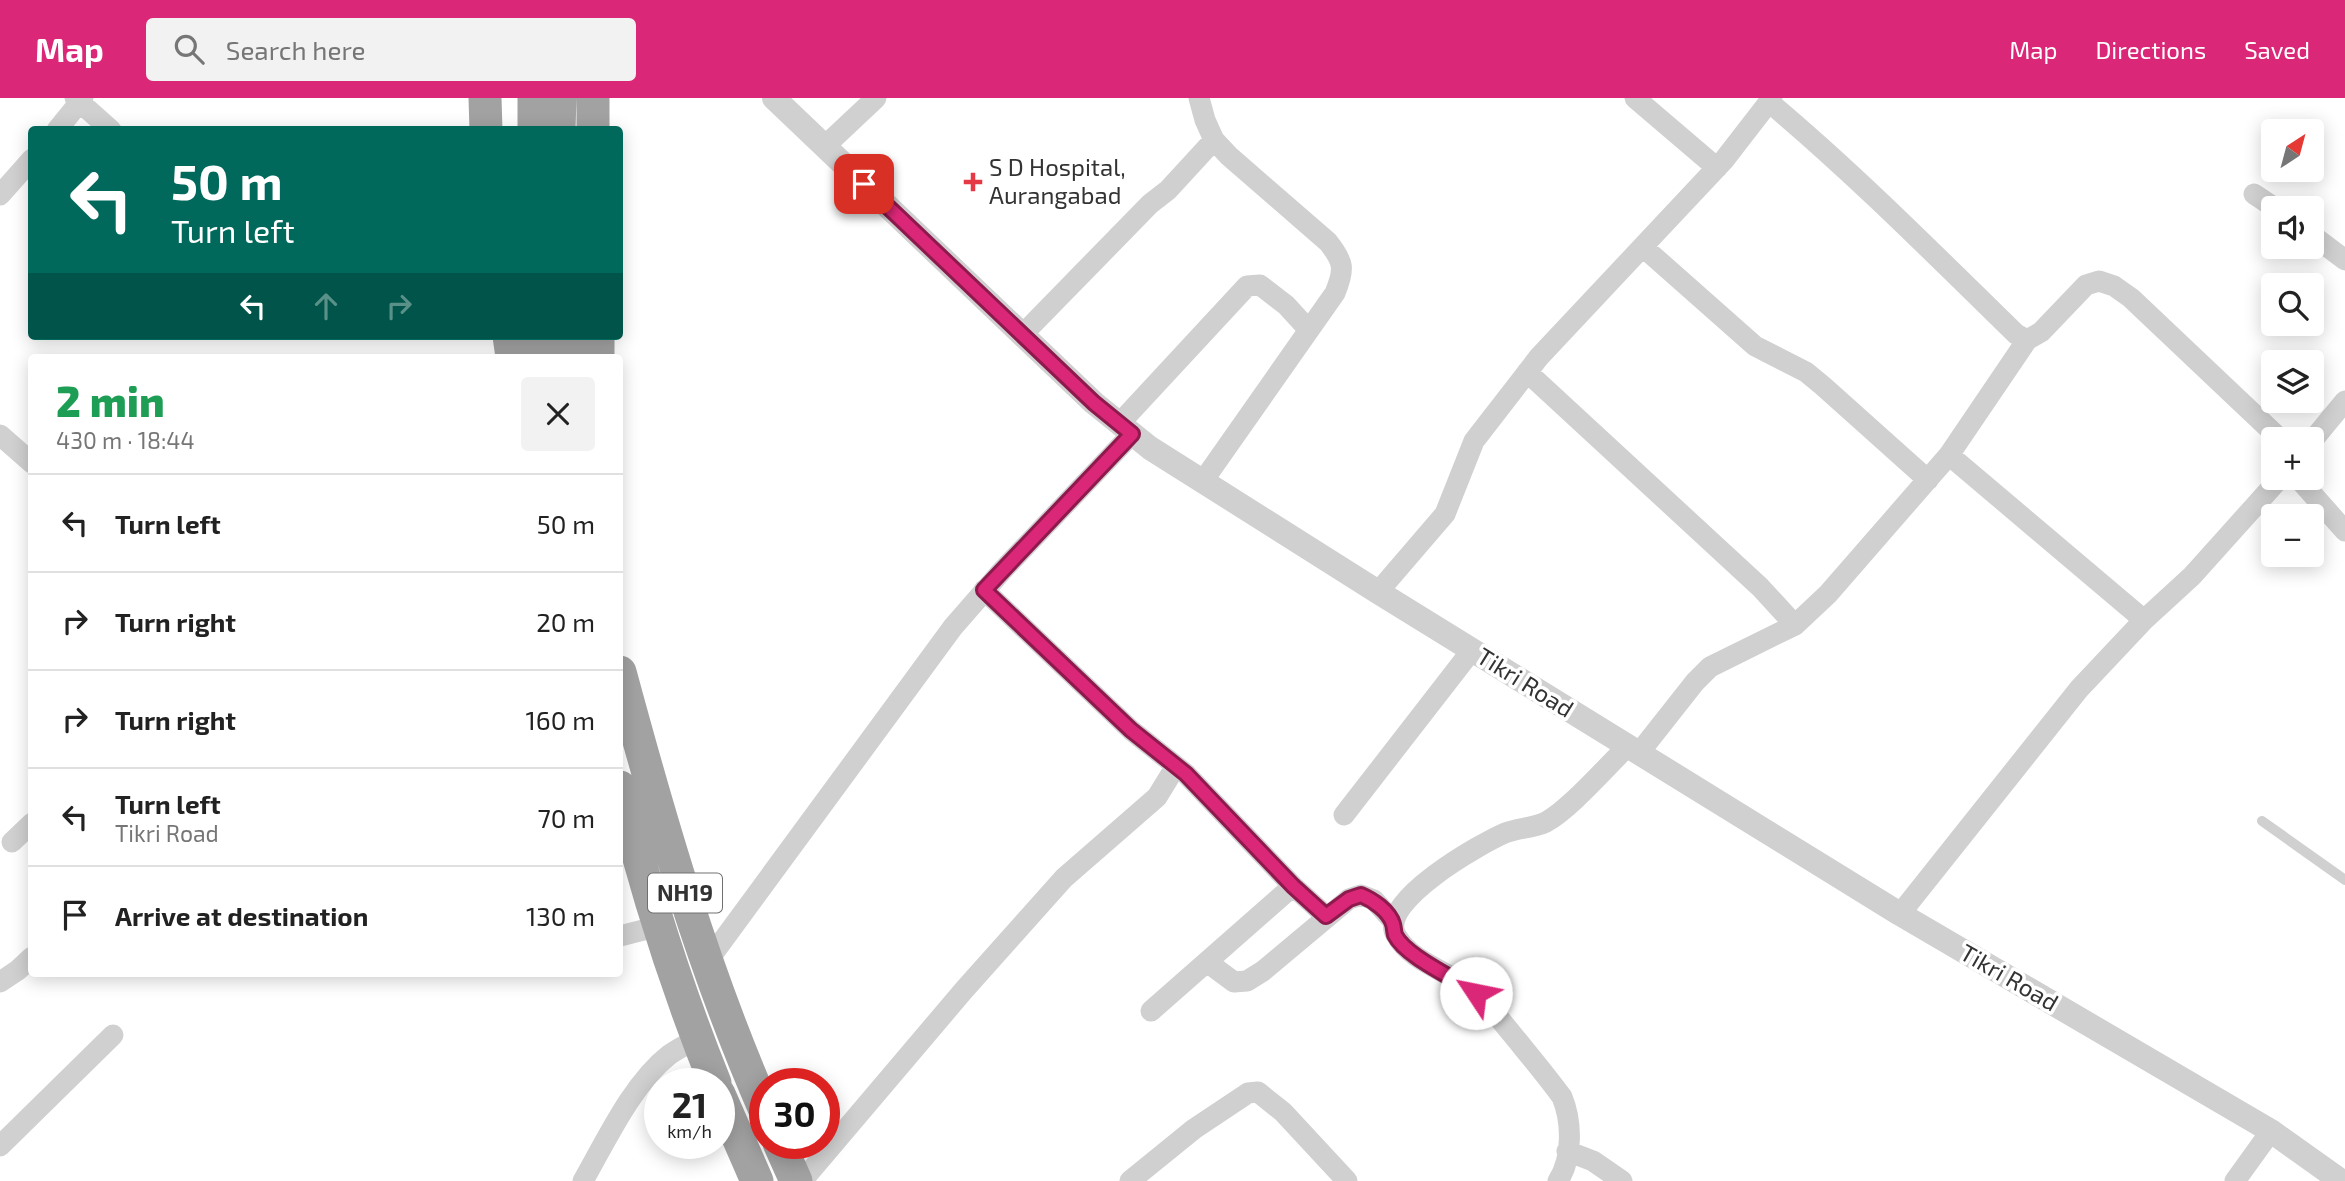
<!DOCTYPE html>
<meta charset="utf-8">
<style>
body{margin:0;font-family:"Exo 2",sans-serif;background:#f2f2f2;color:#222;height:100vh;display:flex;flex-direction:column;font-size:26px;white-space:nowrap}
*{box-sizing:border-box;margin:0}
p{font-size:23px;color:#767676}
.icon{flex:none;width:38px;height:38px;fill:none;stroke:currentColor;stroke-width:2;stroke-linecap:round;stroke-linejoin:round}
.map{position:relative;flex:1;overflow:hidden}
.drawer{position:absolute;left:28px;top:256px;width:595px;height:623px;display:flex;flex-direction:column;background:#fff;border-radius:7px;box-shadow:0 4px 18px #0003}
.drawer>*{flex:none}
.hud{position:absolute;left:28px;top:28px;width:595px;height:214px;border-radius:7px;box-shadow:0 4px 18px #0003;background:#00695c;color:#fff;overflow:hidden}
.needle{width:46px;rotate:36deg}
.buttons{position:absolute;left:2261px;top:21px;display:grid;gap:14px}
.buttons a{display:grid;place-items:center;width:63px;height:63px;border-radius:7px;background:#fff;box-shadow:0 4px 18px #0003;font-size:35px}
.speed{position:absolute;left:644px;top:970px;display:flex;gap:14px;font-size:35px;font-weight:700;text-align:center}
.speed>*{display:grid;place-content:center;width:91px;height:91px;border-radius:50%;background:#fff;box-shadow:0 4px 18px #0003;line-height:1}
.speed small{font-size:18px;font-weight:400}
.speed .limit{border:10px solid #d22;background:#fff;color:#111}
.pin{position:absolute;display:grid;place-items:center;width:60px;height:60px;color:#fff;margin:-30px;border-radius:14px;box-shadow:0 4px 10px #0006}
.me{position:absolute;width:77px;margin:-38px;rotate:304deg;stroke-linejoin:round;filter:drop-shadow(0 0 5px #0008)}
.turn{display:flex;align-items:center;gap:24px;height:147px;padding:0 28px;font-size:32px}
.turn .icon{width:91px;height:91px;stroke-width:2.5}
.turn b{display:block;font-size:49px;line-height:60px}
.lanes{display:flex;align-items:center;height:66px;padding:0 28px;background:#0003;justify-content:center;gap:35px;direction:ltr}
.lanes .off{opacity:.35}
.round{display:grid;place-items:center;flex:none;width:74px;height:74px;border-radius:7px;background:#f2f2f2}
.overview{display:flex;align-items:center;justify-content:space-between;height:119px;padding:0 28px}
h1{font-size:42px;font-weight:800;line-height:52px;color:#1e9e55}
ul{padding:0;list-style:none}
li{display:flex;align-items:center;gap:21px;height:98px;padding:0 28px;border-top:2px solid #e0e0e0}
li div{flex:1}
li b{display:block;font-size:26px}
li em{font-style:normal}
header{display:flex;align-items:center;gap:42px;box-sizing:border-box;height:98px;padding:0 35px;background:#db2777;color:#fff}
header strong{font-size:33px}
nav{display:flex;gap:38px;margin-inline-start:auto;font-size:24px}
.search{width:490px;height:63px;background:#f2f2f2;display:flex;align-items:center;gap:18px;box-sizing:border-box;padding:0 24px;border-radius:7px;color:#767676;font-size:26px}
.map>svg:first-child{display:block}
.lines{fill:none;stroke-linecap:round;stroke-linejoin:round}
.service{stroke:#d0d0d0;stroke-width:10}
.minor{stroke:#d0d0d0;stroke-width:21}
.tertiary{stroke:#d0d0d0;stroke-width:24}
.trunk{stroke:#a2a2a2;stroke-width:33}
.route-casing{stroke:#8e194d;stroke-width:18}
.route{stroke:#db2777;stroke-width:12}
.poi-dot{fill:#e63946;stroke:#fff;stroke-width:2.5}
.labels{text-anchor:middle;stroke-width:7;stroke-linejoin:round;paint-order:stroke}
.shield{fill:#fff;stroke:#707070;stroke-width:2}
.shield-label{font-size:23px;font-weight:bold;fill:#333}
.poi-label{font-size:24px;fill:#333;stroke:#fff;text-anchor:start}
.street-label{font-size:24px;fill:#333;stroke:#fff}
</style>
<header>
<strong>Map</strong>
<div class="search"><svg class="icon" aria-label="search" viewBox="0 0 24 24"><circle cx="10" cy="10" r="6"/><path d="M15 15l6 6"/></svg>Search here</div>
<nav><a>Map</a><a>Directions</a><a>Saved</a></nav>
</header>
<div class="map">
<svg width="2345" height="1083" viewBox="0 0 2345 1083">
<rect width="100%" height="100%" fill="#fff"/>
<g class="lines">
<path class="service" d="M2262,723L2345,782"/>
<path class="minor" d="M75,0L111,32
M1199,0L1205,22L1214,42L1229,58L1328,144C1344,164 1345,171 1335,195L1203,383
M1635,0L1717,70
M1769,4C1856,77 1935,157 2016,236L2027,242L2041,234L2086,187L2099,183L2114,188L2131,200L2280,341
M57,32L83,0
M825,48L876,0
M2254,96L2275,110
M0,97L32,61
M2312,137L2345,162
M1643,149L1755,248L1806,274L1823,288L1928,382
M1023,236L1150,106L1168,92L1214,42
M1527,274L1760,489L1795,527
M1119,326L1247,188L1260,187L1286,207L1308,231
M0,337L32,365
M2312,343L2345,303
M1949,357L2144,522
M2298,380L2345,433
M984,492L1131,632L1186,676L1293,788L1326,818
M1378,494L1445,416L1474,343L1539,259L1724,62L1772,0
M1639,655L1695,584L1710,569L1795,527L1828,496L1949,357L2027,242
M1344,717L1472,552
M12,744L32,725
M1900,816L2079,591L2144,522L2192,478L2280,380
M620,838L659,828
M707,864L953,529L1001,474L1132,336
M1207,864L1234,884L1247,883L1263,873L1349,801L1361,797L1374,802L1393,823
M0,884L18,872L32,859
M1151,913L1293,788
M0,1048L113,937
M1567,1053L1593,1063L1622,1083
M583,1083C606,1043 632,986 669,957C677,951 688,946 697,940
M802,1083L964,892L1064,780L1157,699L1176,668
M1130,1083L1194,1031L1248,995L1258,994L1283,1014L1347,1083
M1558,1083C1573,1060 1572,1023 1562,999C1546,977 1529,957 1512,936C1501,923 1490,908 1477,896C1453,874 1412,866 1396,837C1377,804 1480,746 1505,735C1518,730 1534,730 1546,724C1570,711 1607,668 1628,648
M2235,1083L2271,1033"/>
<path class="tertiary" d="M774,0L1094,305L1150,350L1378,494L1900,816L2271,1033L2341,1083"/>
<path class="trunk" d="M485,0L486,32
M593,0V32
M534,32V0
M559,32L560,0
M509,238L512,259
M542,238L543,259
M568,238L570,259
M598,238V259
M620,574C660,722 703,871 765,1012
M620,689C645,790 676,888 715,985
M719,996L757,1083
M779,1045L796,1083"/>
</g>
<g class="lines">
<defs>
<path id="route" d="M864,86L1094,305L1132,336L984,492L1131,632L1186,676L1293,788L1326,818L1349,801L1361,797C1373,802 1389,813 1393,826C1394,829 1394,834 1395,837C1406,859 1455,880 1476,895"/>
</defs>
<use href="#route" class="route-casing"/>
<use href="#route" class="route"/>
</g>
<path class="poi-dot" d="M969.5 73.5h7v7h7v7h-7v7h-7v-7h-7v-7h7z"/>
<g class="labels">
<rect class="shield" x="648" y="775.5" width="74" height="39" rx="5"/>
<g class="shield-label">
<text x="685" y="803">NH19</text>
</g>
<g class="poi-label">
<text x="989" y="78">S D Hospital,<tspan x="989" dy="28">Aurangabad</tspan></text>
</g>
<g class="street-label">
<text transform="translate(1525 585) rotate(32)" y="8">Tikri Road</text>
<text transform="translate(2009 880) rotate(30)" y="8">Tikri Road</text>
</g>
</g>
</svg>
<div class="buttons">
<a><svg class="needle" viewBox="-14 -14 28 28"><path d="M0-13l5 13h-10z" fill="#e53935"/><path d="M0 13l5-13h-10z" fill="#767676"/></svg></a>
<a><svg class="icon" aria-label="sound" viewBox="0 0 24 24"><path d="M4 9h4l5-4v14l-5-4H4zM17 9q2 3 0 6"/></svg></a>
<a><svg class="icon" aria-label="search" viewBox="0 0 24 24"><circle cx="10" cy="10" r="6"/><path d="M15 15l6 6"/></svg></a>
<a><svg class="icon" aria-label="layers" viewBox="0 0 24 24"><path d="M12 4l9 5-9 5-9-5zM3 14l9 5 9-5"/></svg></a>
<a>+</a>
<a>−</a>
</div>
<div class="speed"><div>21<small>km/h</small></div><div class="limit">30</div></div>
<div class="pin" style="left:864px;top:86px;background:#d93025"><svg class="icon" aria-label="arrive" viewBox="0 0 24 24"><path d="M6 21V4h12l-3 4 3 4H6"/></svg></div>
<svg class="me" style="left:1476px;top:895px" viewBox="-20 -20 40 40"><circle r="19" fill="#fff"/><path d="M0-13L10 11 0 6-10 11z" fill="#db2777"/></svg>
<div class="hud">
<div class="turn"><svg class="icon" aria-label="left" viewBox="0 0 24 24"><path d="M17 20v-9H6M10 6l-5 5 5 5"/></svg><div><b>50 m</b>Turn left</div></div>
<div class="lanes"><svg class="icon" aria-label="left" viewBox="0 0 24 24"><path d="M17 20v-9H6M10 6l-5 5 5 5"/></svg><svg class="icon off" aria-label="ahead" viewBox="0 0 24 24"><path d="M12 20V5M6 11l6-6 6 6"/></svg><svg class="icon off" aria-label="right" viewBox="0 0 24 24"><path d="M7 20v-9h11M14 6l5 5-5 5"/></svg></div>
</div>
<section class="drawer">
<div class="overview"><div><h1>2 min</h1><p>430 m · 18:44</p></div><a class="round"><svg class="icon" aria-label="close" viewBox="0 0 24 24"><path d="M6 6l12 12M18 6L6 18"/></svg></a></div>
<ul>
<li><svg class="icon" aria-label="left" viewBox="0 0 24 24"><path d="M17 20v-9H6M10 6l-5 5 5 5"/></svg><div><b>Turn left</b></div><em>50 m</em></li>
<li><svg class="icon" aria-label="right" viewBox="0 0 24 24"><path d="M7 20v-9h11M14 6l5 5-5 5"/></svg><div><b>Turn right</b></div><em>20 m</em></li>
<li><svg class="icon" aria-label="right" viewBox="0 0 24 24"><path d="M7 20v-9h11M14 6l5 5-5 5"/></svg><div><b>Turn right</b></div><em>160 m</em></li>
<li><svg class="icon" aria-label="left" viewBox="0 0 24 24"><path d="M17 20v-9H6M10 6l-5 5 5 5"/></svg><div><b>Turn left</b><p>Tikri Road</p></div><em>70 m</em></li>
<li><svg class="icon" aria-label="arrive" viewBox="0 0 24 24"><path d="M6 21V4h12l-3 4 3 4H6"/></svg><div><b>Arrive at destination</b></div><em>130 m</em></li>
</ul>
</section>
</div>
